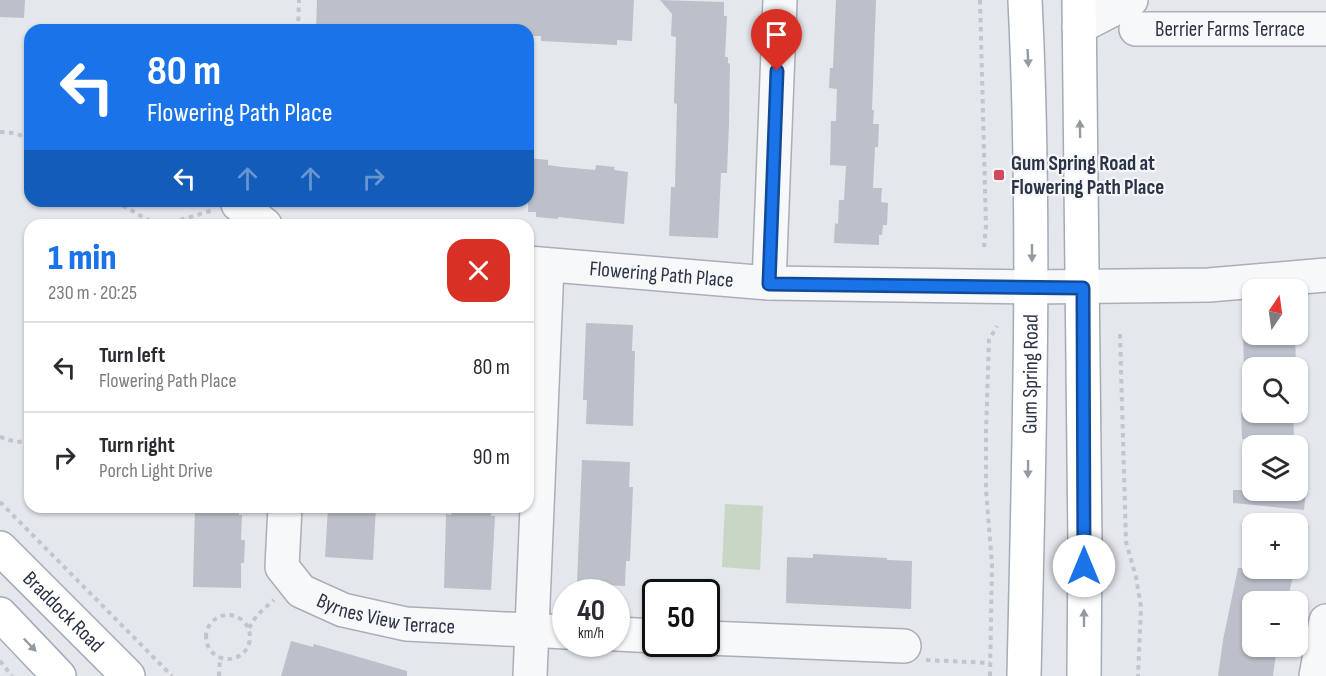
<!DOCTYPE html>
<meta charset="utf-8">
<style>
body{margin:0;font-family:"Sofia Sans Condensed",sans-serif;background:#f2f2f3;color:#2b2b33;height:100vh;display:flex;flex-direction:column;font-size:22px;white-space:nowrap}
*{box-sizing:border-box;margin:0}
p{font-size:20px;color:#7c7c81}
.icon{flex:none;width:33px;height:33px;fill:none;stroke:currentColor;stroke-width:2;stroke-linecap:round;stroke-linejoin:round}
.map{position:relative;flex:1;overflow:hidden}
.drawer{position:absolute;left:24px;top:219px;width:510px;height:294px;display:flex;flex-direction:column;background:#fff;border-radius:18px;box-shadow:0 2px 4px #0004}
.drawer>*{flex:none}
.hud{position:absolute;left:24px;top:24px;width:510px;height:183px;border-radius:18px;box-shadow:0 2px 4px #0004;background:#1a73e8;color:#fff;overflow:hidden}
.needle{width:39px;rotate:13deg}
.controls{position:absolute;left:1242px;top:279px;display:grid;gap:12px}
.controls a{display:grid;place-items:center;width:66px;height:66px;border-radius:12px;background:#fff;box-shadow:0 2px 4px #0004;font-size:30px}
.speed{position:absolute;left:552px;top:579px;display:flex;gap:12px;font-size:30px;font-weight:700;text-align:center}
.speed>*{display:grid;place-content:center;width:78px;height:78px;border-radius:50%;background:#fff;box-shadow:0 2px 4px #0004;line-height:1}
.speed small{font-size:15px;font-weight:400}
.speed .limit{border:3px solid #111;border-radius:9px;background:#fff;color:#111}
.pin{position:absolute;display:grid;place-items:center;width:51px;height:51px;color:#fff;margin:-62px -26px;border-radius:50% 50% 50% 0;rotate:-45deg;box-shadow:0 0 6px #0007}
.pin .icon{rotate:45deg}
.me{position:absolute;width:66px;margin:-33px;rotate:0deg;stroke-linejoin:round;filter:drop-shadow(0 0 4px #0008)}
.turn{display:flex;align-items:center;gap:21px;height:126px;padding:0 24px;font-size:27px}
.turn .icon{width:78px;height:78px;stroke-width:2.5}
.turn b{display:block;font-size:42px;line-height:51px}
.lanes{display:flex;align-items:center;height:57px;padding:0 24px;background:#0003;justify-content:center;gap:30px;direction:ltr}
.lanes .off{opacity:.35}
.round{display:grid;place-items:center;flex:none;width:63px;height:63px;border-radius:18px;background:#f2f2f3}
.overview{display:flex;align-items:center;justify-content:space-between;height:102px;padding:0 24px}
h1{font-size:36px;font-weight:800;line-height:45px;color:#1a73e8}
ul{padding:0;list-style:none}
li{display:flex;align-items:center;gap:18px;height:90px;padding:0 24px;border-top:2px solid #e1e1e2}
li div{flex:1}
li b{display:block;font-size:22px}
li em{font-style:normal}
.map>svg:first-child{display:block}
.green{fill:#c9d6c5}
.building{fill:#bbc0ca}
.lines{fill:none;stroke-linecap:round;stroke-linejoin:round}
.minor-casing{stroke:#a9aeb7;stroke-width:36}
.major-casing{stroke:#a3abb8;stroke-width:36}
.path{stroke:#c2c5cb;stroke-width:4;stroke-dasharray:4.5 4.5;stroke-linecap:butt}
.minor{stroke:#f7f8fa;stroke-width:33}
.major{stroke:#fff;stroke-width:33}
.oneway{fill:#959aa2}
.route-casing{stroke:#114b97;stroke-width:15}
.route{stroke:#1a73e8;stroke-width:10}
.poi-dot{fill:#d1495b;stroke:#f4f6f9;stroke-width:2}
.labels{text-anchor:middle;stroke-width:4.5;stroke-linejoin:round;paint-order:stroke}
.street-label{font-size:21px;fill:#2b3445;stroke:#f4f6f9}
.poi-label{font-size:21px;font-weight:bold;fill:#2b3445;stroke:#f4f6f9;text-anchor:start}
</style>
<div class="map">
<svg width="1326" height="676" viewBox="0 0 1326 676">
<rect width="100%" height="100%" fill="#e4e7ec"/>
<path class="green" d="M725,504L763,506L760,570L722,567Z"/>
<path class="building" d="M0,0H25L24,18L0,17Z
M317,0H634L632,41L617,40V45L541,41V36H528V30H316Z
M660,0L724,2V16H727L725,57H728V63L730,64L729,123L727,173H721L718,238L669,236L671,187H675L677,104L674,103L676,37L671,36L672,14Z
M836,0H876L872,110H874L873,124H879L878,147H875L873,188H882L881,202L888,203L887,225H883L882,235H879V245L834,243L835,223L838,224L839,200H844L846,166L830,165L831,121H836L837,89L829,88L830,68H833Z
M529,158L548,160V165L562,167L595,170L596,165L615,167L614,170L628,172L624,224L558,217V219L536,217V212H528Z
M586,323L633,325L632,351H635L633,426L586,424L587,400H583Z
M1295,334L1296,368H1244L1243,335Z
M1241,412H1293L1294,438L1242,439Z
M582,460L630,462L629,487H633L632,512L630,561H626L625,586L577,584Z
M1233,490H1306L1304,510L1233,503Z
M195,507H239V515H242L241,540H245L244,563H241V588L193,587Z
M328,507H376L373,560L325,557Z
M452,507H492L491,516H495L491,590L444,588L446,514L451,515Z
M813,554L887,558V560L912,561L911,609L786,603L787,557L813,558Z
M1238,568H1295L1287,602H1252V650L1276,653L1273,676H1218L1223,640Z
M291,641L313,647L314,644L407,671V676H281Z"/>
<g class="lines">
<defs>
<g id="minor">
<path d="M1079,27L1131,0"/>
<path id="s1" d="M1136,29H1326"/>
<path d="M238,204L265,225"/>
<path id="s2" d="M528,263L769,283L1032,287L1209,285L1326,275"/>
<path d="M769,283L780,0"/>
<path id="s3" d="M285,507L282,567L301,591L343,610L406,624L566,632"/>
<path d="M616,634L656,636"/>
<path d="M706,638L904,646"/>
<path d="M530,676L547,266"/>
<path d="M1316,676L1326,621"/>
</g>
<g id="major">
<path d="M1079,0L1085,544L1084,676"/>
<path id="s4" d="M0,548L128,676"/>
<path d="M0,614L59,676"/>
<path id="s5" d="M1024,676C1029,451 1036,225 1025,0"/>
</g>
</defs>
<use href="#minor" class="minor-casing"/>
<use href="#major" class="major-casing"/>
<path class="path" d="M980,0L986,226L984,247
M298,30L299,0
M0,132L14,133L30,139
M115,201L155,224H166L214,210
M1120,334L1126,542L1136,577L1141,607L1138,676
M0,437L16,442L30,441
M0,502L172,676
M206 637a22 22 0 1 1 44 0a22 22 0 1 1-44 0Z
M249,628L257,615L274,600
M926,660L990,663
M0,661L12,676
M219,676L220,657
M990,676L992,565L986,490V432L989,340L997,326"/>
<use href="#minor" class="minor"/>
<use href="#major" class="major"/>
</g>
<defs><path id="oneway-solid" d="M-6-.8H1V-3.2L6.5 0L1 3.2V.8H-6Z" transform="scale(1.5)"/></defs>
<g class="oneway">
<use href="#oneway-solid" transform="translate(1028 58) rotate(87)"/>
<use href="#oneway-solid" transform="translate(1080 129) rotate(-91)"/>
<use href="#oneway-solid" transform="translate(1032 253) rotate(90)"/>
<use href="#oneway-solid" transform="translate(1028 469) rotate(91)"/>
<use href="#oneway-solid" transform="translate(1084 618) rotate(-90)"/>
<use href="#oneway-solid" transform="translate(30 645) rotate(46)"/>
</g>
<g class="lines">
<defs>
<path id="route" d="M777,71L769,284L1083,288L1084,566"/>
</defs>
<use href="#route" class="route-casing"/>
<use href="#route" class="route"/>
</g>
<rect class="poi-dot" x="993" y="169" width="12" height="12" rx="3"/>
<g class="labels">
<g class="street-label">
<text dy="7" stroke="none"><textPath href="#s1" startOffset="94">Berrier Farms Terrace</textPath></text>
<text dy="7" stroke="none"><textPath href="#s2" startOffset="134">Flowering Path Place</textPath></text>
<text dy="7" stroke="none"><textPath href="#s5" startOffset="302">Gum Spring Road</textPath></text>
<text dy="7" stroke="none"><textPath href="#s3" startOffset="180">Byrnes View Terrace</textPath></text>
<text dy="7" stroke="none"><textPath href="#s4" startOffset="90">Braddock Road</textPath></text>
</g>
<g class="poi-label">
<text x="1011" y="170">Gum Spring Road at<tspan x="1011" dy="24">Flowering Path Place</tspan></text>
</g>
</g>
</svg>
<div class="controls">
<a><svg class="needle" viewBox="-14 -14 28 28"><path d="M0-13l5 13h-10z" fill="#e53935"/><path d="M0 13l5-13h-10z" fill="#7c7c81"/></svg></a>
<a><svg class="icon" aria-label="search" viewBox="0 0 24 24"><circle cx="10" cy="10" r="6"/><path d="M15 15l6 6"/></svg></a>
<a><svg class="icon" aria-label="layers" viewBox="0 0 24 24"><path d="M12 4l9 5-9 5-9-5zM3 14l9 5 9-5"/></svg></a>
<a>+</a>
<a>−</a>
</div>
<div class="speed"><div>40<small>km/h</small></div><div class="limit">50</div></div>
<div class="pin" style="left:777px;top:71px;background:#d93025"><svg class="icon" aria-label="arrive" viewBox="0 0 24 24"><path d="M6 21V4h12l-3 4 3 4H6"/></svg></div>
<svg class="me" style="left:1084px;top:566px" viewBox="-20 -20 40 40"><circle r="19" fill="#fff"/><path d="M0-13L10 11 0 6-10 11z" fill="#1a73e8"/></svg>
<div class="hud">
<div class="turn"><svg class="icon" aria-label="left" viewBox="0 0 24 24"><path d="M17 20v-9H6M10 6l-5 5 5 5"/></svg><div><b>80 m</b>Flowering Path Place</div></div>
<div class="lanes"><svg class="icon" aria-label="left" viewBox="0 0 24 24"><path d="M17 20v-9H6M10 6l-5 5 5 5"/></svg><svg class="icon off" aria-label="ahead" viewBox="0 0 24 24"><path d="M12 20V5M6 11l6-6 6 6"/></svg><svg class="icon off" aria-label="ahead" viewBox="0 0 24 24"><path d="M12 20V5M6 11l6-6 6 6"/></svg><svg class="icon off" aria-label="right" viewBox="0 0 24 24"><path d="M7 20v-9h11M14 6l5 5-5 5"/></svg></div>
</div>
<section class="drawer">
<div class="overview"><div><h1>1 min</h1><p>230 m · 20:25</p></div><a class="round" style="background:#d93025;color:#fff"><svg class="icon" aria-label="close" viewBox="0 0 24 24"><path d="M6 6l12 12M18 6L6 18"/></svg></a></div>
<ul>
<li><svg class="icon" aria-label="left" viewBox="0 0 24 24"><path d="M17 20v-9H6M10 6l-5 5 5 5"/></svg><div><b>Turn left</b><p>Flowering Path Place</p></div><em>80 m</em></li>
<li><svg class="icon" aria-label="right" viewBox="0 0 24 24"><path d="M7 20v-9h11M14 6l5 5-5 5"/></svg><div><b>Turn right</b><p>Porch Light Drive</p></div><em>90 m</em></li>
</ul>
</section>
</div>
